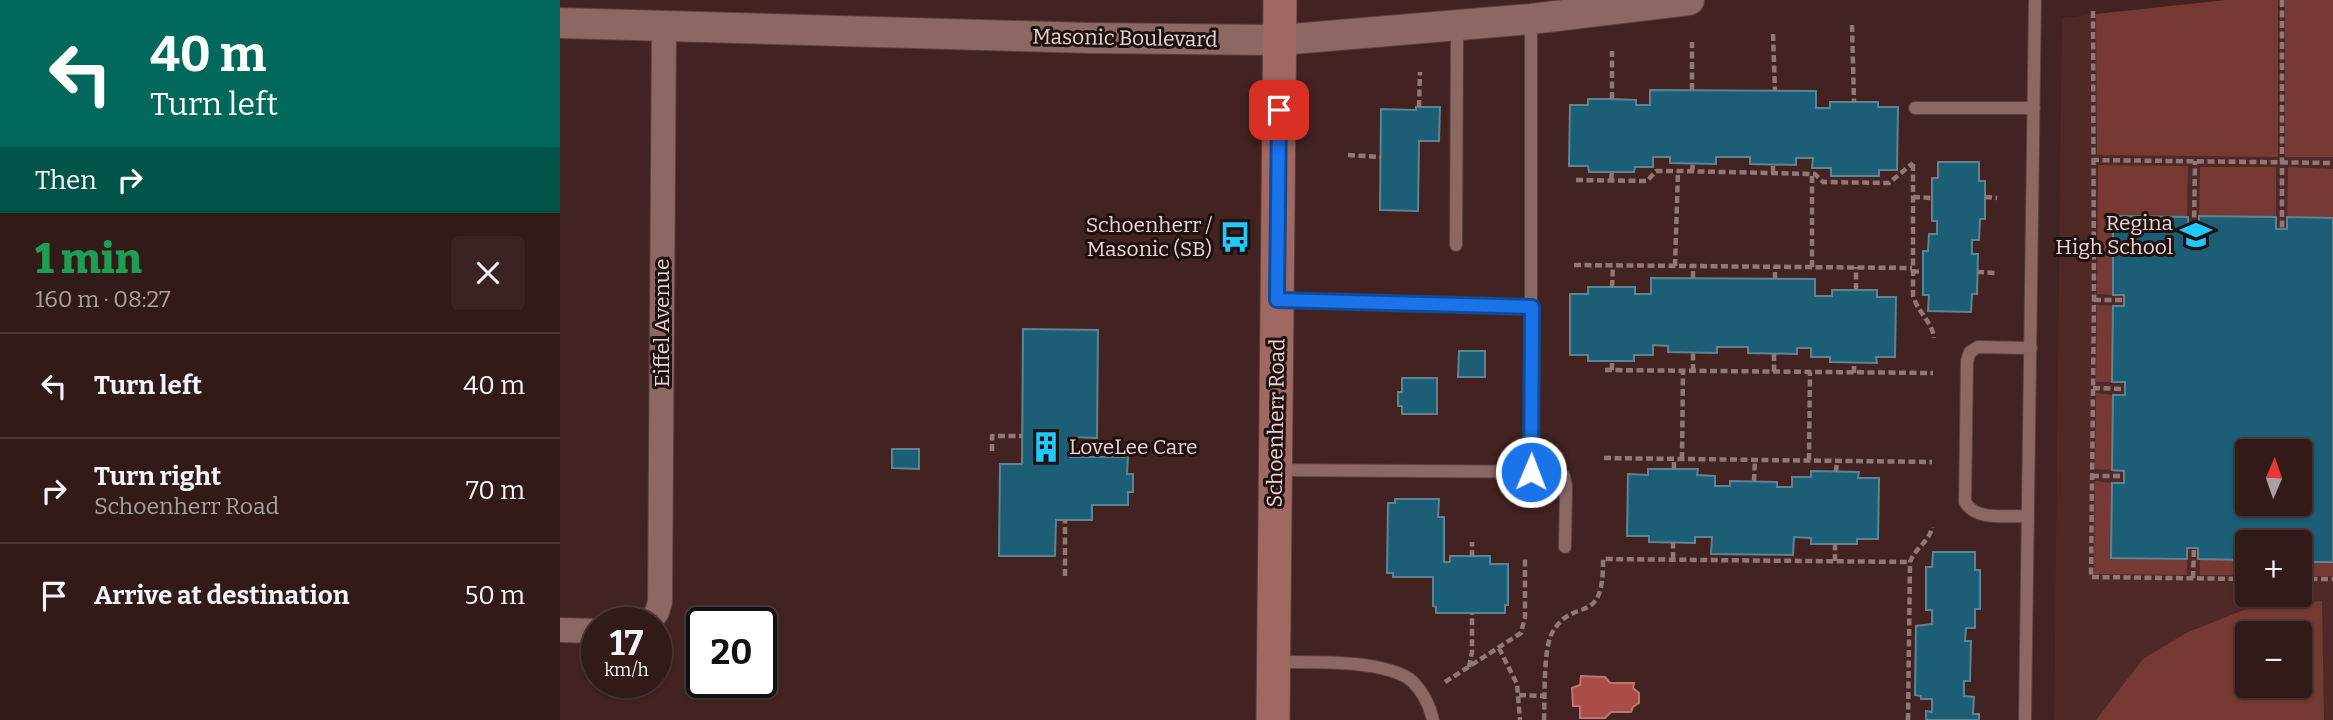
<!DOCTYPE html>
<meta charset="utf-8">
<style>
body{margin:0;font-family:Bitter,serif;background:#3a2322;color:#f1f3f6;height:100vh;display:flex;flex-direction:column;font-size:26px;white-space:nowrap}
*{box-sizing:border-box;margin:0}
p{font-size:23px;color:#a8a1a2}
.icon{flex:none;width:38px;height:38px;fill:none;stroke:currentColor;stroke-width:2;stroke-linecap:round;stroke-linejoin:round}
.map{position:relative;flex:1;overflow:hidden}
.details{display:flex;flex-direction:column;background:#321a19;width:560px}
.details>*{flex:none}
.top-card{background:#00695c;color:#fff;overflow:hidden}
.needle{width:46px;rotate:2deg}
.fabs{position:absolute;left:1675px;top:439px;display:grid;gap:14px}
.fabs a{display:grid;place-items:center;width:77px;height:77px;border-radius:7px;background:#321a19;box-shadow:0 2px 5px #0004,0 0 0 2px #4d3838;font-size:35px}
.speed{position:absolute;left:21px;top:607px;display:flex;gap:14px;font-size:35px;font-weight:700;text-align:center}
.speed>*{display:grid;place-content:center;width:91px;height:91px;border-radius:50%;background:#321a19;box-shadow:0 2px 5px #0004,0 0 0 2px #4d3838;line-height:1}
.speed small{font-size:18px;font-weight:400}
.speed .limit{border:4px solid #111;border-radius:10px;background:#fff;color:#111}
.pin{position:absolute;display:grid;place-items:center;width:60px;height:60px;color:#fff;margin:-30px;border-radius:14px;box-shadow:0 4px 10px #0006}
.me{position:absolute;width:77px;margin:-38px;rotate:1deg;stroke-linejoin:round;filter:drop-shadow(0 0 5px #0008)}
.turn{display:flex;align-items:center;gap:24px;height:147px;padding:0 35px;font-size:32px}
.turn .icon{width:91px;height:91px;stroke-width:2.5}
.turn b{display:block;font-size:49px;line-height:60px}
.then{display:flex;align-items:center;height:66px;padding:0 35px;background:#0003;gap:14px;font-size:26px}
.round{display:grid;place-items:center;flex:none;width:74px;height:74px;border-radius:7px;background:#3a2322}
.overview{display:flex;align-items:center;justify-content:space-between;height:119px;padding:0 35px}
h1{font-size:42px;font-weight:800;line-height:52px;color:#1e9e55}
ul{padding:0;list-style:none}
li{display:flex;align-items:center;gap:21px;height:105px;padding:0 35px;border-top:2px solid #4d3838}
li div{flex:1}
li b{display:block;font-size:26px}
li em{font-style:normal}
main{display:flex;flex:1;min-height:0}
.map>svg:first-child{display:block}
.built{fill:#4f2926;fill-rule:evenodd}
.green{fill:#773934;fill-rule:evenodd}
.water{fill:#aa4d47;stroke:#bd7671;stroke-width:2}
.building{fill:#1c5e75;stroke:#5f8392;stroke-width:2;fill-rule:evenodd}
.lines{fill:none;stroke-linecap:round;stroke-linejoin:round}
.service-casing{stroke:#5a403e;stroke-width:14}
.minor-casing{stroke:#5a403e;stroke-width:26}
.tertiary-casing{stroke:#5a403e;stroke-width:32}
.secondary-casing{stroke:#5a403e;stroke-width:35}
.path{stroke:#917775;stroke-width:4.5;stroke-dasharray:7 3.5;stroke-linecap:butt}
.service{stroke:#8c6864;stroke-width:12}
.minor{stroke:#8c6864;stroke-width:24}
.tertiary{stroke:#8c6864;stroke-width:30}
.secondary{stroke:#9f6862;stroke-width:33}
.route-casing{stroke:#114b97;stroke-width:18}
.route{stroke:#1a73e8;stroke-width:12}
.labels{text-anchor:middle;stroke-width:6;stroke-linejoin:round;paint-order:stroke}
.street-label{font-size:21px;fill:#ead5d3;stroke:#1f1110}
.poi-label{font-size:21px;fill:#ead5d3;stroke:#1f1110;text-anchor:end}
</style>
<main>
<section class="details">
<div class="top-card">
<div class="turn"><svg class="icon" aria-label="left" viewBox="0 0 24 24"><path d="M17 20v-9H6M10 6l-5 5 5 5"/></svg><div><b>40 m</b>Turn left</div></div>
<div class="then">Then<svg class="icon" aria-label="right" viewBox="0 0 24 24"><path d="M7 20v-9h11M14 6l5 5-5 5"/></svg></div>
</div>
<div class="overview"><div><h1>1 min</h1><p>160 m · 08:27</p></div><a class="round"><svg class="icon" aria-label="close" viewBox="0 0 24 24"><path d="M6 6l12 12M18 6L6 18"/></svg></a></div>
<ul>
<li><svg class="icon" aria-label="left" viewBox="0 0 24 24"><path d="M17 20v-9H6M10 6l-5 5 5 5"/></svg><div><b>Turn left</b></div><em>40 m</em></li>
<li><svg class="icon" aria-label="right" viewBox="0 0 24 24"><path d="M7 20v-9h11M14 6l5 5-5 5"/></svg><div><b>Turn right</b><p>Schoenherr Road</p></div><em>70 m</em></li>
<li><svg class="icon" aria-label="arrive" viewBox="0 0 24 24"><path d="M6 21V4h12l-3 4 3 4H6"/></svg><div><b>Arrive at destination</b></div><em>50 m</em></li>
</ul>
</section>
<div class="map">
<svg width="1773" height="720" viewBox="0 0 1773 720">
<rect width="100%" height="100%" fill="#422321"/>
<path class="built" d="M1666,0H1773V720H1494L1502,18ZM1687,452H1740V504H1687ZM1687,542H1740V595H1687ZM1687,634H1740V686H1687Z"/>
<path class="green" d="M1666,0H1718V157L1537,155L1536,14Z
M1725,0H1773V157H1725Z
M1538,165L1628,166L1627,217L1553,216V295L1537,294Z
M1640,167H1716V217L1639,216Z
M1728,167L1773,169V218L1727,217Z
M1537,305L1553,306L1552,382H1536Z
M1536,393L1553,395L1552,470L1535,469Z
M1535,481L1552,483L1551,558L1627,559V575L1534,574Z
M1640,559L1687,560V575H1640Z
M1740,562H1773V576H1740Z
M1762,601L1764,720H1536L1583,659L1626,633L1689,608ZM1687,634H1740V686H1687Z"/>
<path class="water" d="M1021,676L1045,677L1050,683H1074L1073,688L1079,693V703L1073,707L1071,712H1051L1045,718H1020V706H1013L1012,688L1020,685Z"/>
<path class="building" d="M1090,90L1256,91V108H1270V102H1318V107H1338L1337,170H1319V176H1271V168H1252L1253,158H1236V165L1190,164V157H1156V164L1110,163V157H1093V167H1075L1074,172H1029L1028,166H1009L1010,105H1028V99H1052L1076,100V105H1090Z
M856,107H880L879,141H859L858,211L820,210L821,109L856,110Z
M1378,162H1419V181H1425V219H1420L1419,240H1412V254H1418L1417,294H1412L1411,312L1368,311L1369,295H1363V251H1368L1369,234H1377V221H1372V178H1378Z
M1553,216L1628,217V228H1639V216L1716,217V229H1727V217L1773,218V562H1740V542H1687V560L1638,559V548H1627V559L1551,558L1552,483H1564V471L1552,470L1553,395H1565V382H1552L1553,306H1564V295H1553ZM1687,452H1740V504H1687Z
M1091,278L1255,279V296H1272V290H1317V297H1336L1335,357H1316L1317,363L1270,362V357H1251V348H1237V354L1188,353V347H1157V353L1108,352V346L1093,345V355H1074V361H1028V355H1010V294H1028V287H1075V294H1091Z
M463,329L538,330L537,438L510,437V457H568L567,474H573V492H568V505H532V520H496L495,556H439L440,464H462Z
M899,351H925V377H898Z
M842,378H877V414H842V406H838V392H842Z
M332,449H359V469L332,468Z
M1088,469H1138L1137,475L1155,476V486H1170V481L1217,482V487H1232V477H1251V471L1299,472L1298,478H1319L1318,539H1297V544H1251V538L1234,537L1233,555L1151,554L1152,537H1135V543L1089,542V536H1067L1068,474L1088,475Z
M835,499H879L878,517H884V562H890V556H930V564H948V605H945V613H876V607L873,606V577H833V573H827L828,503H835Z
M1373,552H1415V570H1420V609H1415V628H1406L1405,641H1411L1410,681H1404V696L1414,697L1413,714H1419V720H1366V711L1372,712V699H1361V696L1355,695L1356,626L1372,624V610H1366V567H1372Z"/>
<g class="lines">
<defs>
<path id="service" d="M971,19V472
M1355,108H1474
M896,245L897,26
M718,300L972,307
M715,470L993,472L1004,476L1006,486L1005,547
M1468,516C1448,515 1417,522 1405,502L1407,361L1410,352L1418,347L1471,348
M715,662C748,662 828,659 853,682C863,692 870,707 873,720
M1465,720L1475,0"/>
<path id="minor" d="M89,623L97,612L100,602L104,26
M0,630L37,631"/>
<path id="tertiary" d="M0,23L531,38L720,40L971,19L1129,0"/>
<path id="secondary" d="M713,720L720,0"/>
</defs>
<use href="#service" class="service-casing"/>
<use href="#minor" class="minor-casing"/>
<use href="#tertiary" class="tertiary-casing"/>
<use href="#secondary" class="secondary-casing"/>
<path class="path" d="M1722,0V229
M1533,11L1534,300L1531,577L1687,579
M1292,25L1294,102
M1213,34L1215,91
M1132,90V42
M1052,99V51
M859,107L860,72
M788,155L821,157
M1532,160L1773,163
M1353,164V295C1357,312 1372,321 1374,338
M1132,172L1133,163
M1213,173V164
M1016,180L1087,181L1096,171H1118L1255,174L1263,182L1329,183L1353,163
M1051,180L1052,172
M1353,197L1372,198
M1425,197L1437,198
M1634,228L1635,161
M1014,265L1352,268
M1115,266L1118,171
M1252,267V174
M1352,272L1363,271
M1417,272L1436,273
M1133,278V266
M1215,279V267
M1052,287L1053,266
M1296,290V267
M1534,300H1564
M1214,354V372
M1045,370L1373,373
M1052,370V361
M1133,371V353
M1294,373V362
M1533,388L1564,389
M432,451V436H462
M1044,458L1372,462
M1122,459L1123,371
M1249,460L1250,372
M1114,469V459
M1276,472L1277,460
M1532,476H1564
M1194,481L1195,460
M912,557V542
M1113,559V542
M1275,561V544
M505,576V520
M1633,578L1634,548
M1740,579H1773
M939,648L957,684L960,720
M909,667L912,652V613
M885,682L961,633L965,617V558
M959,695L985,696
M984,720C985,699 983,650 992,633C1014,594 1044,630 1043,559L1350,562
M1348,720L1350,562C1355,548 1370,541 1372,527"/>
<use href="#service" class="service"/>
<use href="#minor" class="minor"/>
<use href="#tertiary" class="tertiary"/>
<use href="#secondary" class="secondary"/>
</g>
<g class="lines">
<defs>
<path id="route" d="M719,110L717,300L972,307L971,472"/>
</defs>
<use href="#route" class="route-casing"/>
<use href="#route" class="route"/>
</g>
<defs>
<symbol id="school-bare" viewBox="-9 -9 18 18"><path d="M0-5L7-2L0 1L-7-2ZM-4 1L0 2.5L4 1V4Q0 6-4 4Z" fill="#20c9fd" stroke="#1f1110" stroke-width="2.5" paint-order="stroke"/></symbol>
<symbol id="bus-bare" viewBox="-9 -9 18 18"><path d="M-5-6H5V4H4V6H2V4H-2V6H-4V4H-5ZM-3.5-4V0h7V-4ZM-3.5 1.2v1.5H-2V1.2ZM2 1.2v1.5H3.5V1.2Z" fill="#20c9fd" stroke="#1f1110" stroke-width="2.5" paint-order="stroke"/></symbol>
<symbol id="building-bare" viewBox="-9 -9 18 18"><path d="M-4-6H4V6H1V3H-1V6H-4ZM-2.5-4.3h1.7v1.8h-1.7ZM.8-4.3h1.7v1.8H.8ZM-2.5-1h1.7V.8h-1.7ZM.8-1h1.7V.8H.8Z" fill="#20c9fd" stroke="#1f1110" stroke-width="2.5" paint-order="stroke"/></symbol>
</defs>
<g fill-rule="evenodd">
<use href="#school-bare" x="1614" y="213" width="44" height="44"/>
<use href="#bus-bare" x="653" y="215" width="44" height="44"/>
<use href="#building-bare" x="464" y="425" width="44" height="44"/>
</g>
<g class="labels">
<g class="street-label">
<text transform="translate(565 38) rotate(1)" y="7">Masonic Boulevard</text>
<text transform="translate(102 323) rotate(-90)" y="7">Eiffel Avenue</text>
<text transform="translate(716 423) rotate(-89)" y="7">Schoenherr Road</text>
</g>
<g class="poi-label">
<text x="1613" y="230">Regina<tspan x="1613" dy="24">High School</tspan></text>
<text x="652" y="232">Schoenherr /<tspan x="652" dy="24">Masonic (SB)</tspan></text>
<text x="509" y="454" text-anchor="start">LoveLee Care</text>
</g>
</g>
</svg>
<div class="fabs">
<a><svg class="needle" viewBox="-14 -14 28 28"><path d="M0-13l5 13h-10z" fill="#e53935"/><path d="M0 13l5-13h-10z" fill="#a8a1a2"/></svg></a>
<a>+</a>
<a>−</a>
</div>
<div class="speed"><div>17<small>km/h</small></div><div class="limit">20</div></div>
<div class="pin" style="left:719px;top:110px;background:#d93025"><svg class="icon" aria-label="arrive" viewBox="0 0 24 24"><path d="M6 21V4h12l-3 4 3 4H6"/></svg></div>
<svg class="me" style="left:971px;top:472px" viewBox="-20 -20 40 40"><circle r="17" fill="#1a73e8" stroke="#fff" stroke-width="3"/><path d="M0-11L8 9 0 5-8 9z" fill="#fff"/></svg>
</div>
</main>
